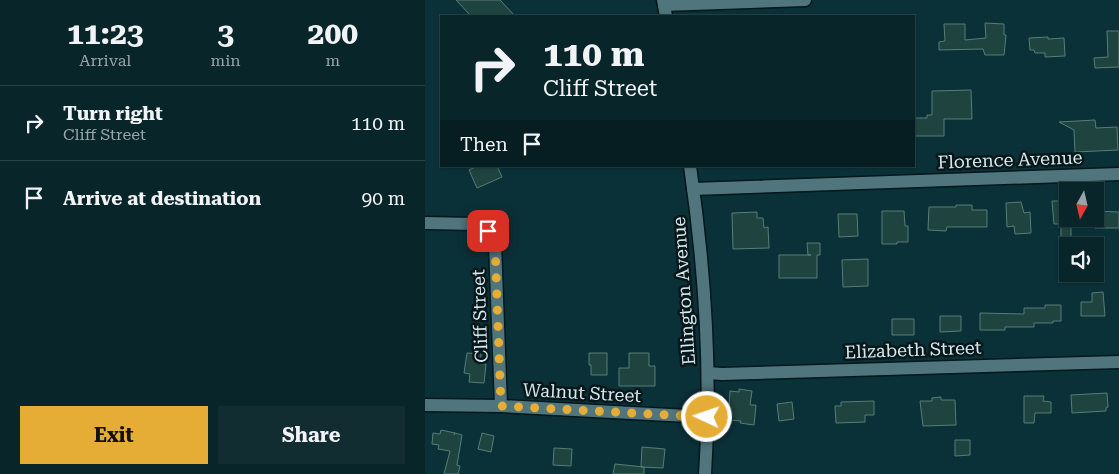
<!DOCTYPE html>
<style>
body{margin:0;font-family:"Roboto Serif",serif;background:#112d32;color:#f1f3f6;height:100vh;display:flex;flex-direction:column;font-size:19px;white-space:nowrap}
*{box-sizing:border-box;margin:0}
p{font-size:16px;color:#98a5a8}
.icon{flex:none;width:28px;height:28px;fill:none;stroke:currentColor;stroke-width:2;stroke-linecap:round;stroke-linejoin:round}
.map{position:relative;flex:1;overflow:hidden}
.side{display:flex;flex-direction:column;background:#08252a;width:425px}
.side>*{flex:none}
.guide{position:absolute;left:15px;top:15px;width:475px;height:152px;border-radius:0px;box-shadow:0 1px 4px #0004,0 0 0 1px #294247;background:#08252a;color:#f1f3f6;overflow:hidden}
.needle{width:32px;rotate:188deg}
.controls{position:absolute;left:634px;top:182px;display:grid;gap:10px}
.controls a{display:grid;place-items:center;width:45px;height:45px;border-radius:0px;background:#08252a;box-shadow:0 1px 4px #0004,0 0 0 1px #294247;font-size:25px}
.pin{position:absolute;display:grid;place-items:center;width:42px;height:42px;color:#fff;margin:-21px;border-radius:10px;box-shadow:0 2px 8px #0006}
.me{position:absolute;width:55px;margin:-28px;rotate:273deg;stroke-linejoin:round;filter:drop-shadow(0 0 4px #0008)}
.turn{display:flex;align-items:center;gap:18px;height:105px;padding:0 20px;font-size:22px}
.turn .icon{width:65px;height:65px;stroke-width:2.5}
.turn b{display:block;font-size:35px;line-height:42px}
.then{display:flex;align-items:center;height:48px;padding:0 20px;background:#0003;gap:10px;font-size:19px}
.eta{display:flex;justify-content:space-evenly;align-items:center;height:85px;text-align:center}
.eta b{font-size:30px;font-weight:700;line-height:35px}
.primary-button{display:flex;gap:10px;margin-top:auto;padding:10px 20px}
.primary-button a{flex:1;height:58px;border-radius:0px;background:#e5ad35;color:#111;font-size:20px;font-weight:700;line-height:58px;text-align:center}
.primary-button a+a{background:#112d32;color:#f1f3f6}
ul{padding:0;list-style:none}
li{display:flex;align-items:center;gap:15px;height:75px;padding:0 20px;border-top:1px solid #294247}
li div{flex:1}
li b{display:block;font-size:19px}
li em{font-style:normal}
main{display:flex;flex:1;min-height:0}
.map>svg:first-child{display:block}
.building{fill:#1f443f;stroke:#577d78}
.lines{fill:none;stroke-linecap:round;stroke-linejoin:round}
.minor-casing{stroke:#00181d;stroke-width:15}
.tertiary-casing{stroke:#00181d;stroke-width:15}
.minor{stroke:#50757c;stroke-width:12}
.tertiary{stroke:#50757c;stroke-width:12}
.route{stroke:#e5ad35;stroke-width:9;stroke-dasharray:0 16.2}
.labels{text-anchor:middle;stroke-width:5;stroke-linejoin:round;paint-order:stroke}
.street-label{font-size:18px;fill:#d6e9ed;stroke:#08171a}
</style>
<main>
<section class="side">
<div class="eta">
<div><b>11:23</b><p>Arrival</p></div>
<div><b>3</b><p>min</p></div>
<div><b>200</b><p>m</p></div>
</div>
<ul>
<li><svg class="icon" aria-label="right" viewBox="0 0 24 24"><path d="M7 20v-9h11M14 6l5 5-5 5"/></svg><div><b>Turn right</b><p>Cliff Street</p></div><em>110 m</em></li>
<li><svg class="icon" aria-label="arrive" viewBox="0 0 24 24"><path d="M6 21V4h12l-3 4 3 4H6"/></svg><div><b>Arrive at destination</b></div><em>90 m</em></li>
</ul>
<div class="primary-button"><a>Exit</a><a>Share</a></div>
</section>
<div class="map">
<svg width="694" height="474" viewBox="0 0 694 474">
<rect width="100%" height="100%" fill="#0b3138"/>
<path class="building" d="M31,0H75L90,16H46Z
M560,23L579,24V35H581L579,55H560L558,49L514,50V42L520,41L519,24H540V40L561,38Z
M682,31H694V67L670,68L669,58L683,57Z
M623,37V39L639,38L640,56L620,57V53H610L609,50H605L604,38Z
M546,90L547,119H519V136H489V118H502V115H507V91Z
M670,120L671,128L692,127L693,150L650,152L649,130L634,122Z
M52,166H72L77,177L52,188L44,170Z
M627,201H642V219H646V246H636V224H629Z
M596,202L599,213L605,212L606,233L590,234L589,226L582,227L581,203Z
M531,205H547V210H562V227H522L521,231L503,230L504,207H531Z
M457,211H479L480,226H483V242H472V244H457Z
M670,211L694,212V228H670Z
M332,212V218H338L339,228L343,227L344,248L308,249L307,213Z
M413,214H432L433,236L414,237Z
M382,243H395V255H392V278H354V255H386H383Z
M443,259V286L418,287L417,260Z
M678,292L680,316H656V302H667V293Z
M620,305H636V321H628V323H609V327H580V330H555V313L599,314V308H620Z
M515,316H536V331L515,332Z
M467,319H489V335H467Z
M42,353L56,354L55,364H61L59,383L44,382L45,374L39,373Z
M164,353H182V375H166V365H164Z
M204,353H224V366H230V386H194V368H204Z
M314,389L327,391L325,405H331L329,425L315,423L316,421L303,420L305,391L314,392Z
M682,393L683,407L681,408V411L647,413L646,395Z
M599,396H619L618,401L626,402V413H610L609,423H599Z
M516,397V400H530L531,425L498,426L495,401H507V398Z
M449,401V415H440V422L411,423L410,406H416V402Z
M367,402L369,419L354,421L352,404Z
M16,430L30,433L29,435L30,433L37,435L32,465L35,466L33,474H19L25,451L13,449L14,445L7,444L8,433L15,434Z
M57,433L69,436L66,452L53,449Z
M530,440H545V455L530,456Z
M217,447L240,449L238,468L216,467Z
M129,448L147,449L146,466L128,465Z
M190,464L219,467V474H188Z"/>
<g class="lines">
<defs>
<path id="minor" d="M239,5L380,0
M268,189L694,174
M0,223L51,224L63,231L70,244L76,406
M283,373L297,374L694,362
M0,405L76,406L282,417"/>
<path id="tertiary" d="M238,0L241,16
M265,166C280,269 287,371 280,474"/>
</defs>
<use href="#minor" class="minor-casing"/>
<use href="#tertiary" class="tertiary-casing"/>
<use href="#minor" class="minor"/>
<use href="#tertiary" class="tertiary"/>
</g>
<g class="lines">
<path class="route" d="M63,231L70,244L76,406L282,417"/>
</g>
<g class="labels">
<g class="street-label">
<text transform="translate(585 160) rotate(-2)" y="6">Florence Avenue</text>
<text transform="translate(259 291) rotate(-94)" y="6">Ellington Avenue</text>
<text transform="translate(55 316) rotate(-92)" y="6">Cliff Street</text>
<text transform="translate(488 350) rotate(-2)" y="6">Elizabeth Street</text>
<text transform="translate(157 393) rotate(3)" y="6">Walnut Street</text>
</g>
</g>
</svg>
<div class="controls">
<a><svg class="needle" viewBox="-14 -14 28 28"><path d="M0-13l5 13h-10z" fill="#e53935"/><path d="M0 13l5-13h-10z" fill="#98a5a8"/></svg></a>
<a><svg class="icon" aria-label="sound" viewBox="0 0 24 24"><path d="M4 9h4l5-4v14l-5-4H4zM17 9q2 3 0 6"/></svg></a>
</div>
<div class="pin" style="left:63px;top:231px;background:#d93025"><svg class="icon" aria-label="arrive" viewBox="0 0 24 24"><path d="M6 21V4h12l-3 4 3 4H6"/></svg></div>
<svg class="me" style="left:282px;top:417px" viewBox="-20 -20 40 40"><circle r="17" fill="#e5ad35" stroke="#fff" stroke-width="3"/><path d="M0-11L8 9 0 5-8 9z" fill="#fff"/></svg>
<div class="guide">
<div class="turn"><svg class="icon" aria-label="right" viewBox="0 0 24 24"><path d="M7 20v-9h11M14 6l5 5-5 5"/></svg><div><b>110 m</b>Cliff Street</div></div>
<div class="then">Then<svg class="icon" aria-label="arrive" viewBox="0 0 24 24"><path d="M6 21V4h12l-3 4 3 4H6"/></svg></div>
</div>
</div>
</main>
